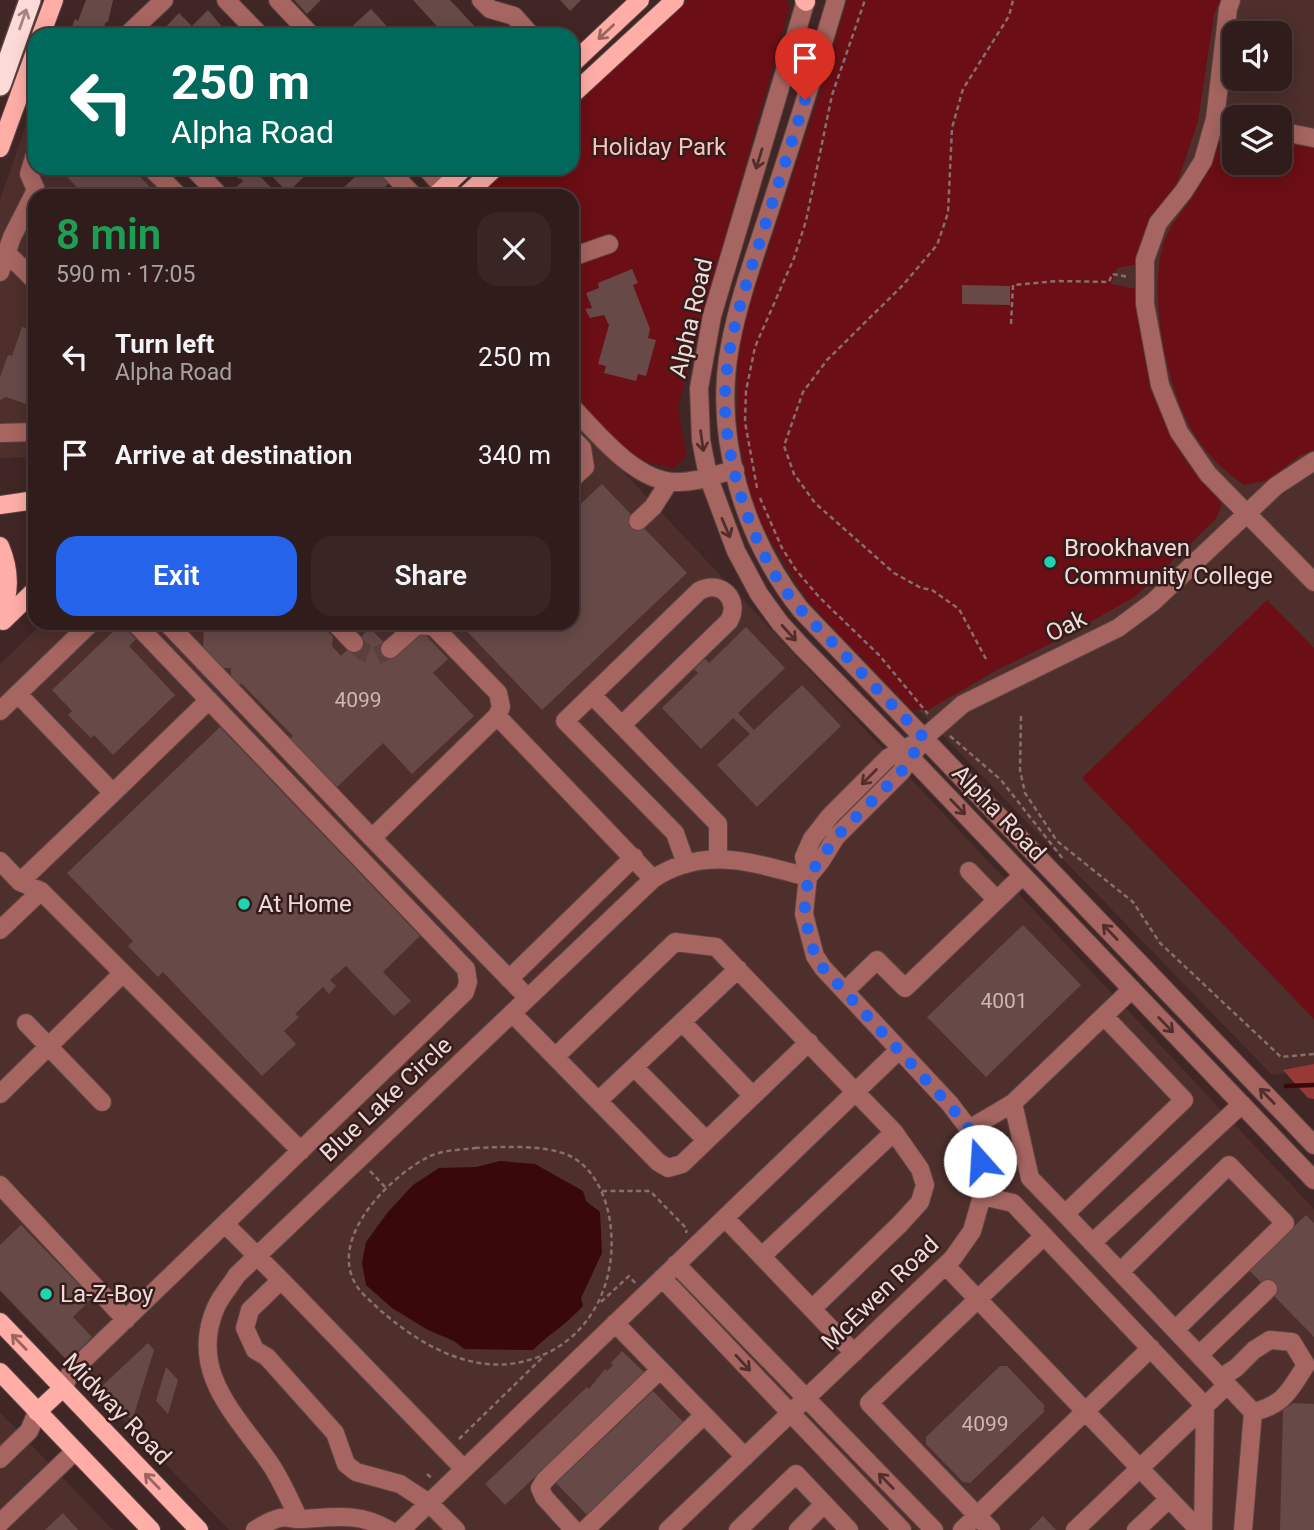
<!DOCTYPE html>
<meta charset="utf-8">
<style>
body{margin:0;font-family:Roboto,sans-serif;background:#382524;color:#f1f3f6;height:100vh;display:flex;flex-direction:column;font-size:26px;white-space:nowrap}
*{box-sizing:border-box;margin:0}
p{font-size:23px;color:#a8a1a3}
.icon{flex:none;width:38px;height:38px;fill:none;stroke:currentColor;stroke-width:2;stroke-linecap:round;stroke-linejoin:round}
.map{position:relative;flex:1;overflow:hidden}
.sheet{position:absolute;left:28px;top:189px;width:551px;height:441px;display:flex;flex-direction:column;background:#301c1b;border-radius:21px;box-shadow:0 4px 18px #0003,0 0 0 2px #4b3a3a}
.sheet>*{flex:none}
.top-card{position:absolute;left:28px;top:28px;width:551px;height:147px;border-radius:21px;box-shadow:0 4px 18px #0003,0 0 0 2px #4b3a3a;background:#00695c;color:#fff;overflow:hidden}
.buttons{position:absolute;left:1222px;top:21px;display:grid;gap:14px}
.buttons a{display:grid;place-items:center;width:70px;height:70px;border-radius:14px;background:#301c1b;box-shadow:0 4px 18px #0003,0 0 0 2px #4b3a3a;font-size:35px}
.pin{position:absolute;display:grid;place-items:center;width:60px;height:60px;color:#fff;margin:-72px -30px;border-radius:50% 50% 50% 0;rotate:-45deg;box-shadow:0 0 7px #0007}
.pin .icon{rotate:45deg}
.me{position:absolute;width:77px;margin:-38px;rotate:341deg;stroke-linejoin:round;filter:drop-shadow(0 0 5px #0008)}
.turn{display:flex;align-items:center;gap:24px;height:147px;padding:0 28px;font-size:32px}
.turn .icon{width:91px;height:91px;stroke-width:2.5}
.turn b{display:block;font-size:49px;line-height:60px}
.round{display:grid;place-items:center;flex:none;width:74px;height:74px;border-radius:21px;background:#382524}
.headline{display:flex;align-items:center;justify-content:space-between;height:119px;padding:0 28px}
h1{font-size:42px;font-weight:600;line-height:52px;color:#1e9e55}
.action{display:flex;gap:14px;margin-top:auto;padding:14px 28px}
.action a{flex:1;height:80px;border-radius:21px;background:#2563eb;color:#fff;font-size:28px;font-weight:600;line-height:80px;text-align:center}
.action a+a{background:#382524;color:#f1f3f6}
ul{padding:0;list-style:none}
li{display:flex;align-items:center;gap:21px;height:98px;padding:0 28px}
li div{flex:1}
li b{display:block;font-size:26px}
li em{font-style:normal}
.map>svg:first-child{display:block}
.built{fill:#4e2f2c;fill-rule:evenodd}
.green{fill:#6c0e15}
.forest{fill:#973937}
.water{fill:#390809}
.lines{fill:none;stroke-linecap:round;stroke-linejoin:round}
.stream{stroke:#390809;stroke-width:4.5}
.building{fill:#674a48}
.minor-tunnel{stroke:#5a413f;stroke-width:18;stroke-dasharray:18 9;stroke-linecap:butt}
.minor-casing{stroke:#5c4341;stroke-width:20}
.major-casing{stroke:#5c4341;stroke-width:20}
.highway-casing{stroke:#5c4341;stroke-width:24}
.path{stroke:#866f6d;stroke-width:2.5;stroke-dasharray:5 3.5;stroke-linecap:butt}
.minor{stroke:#a66561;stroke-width:18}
.major{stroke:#feada7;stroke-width:18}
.highway{stroke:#fcdad7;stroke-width:21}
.oneway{stroke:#a28482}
.oneway2{stroke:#9a6461}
.oneway3{stroke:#512e2c}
.route{stroke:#2563eb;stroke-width:12;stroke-dasharray:0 21.6}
.poi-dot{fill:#1ed5b1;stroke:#351c1b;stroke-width:2.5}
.labels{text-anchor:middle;stroke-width:5;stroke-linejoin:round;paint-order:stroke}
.number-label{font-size:21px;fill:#ccb7b5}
.park-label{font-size:24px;fill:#f9c3be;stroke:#351c1b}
.street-label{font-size:24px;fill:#eddbd9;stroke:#351c1b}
.poi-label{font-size:24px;fill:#eddbd9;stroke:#351c1b;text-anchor:start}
</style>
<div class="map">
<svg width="1314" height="1530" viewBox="0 0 1314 1530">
<rect width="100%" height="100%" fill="#402624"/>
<path class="built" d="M851,0H1314V1069L1272,1075L803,591ZM1234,33H1279V79H1234ZM1234,117H1279V163H1234Z
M35,99V168H165L192,196H35V457L0,458V200Z
M572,417L1314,1209V1530H229L0,1292V664L43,623H572Z
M0,1412L40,1454L113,1530H0Z"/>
<path class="green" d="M690,0H785L790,5L678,406L686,455L674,469L633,458L572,397V196H479L509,168H572V108L683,4Z
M847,0H1221L1214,14L1198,121L1178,181L1139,245L1138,264L1117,268L1111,284L1137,289C1143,331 1144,381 1164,420C1178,450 1201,479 1222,504L1216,519L1136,596L1064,637L997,670L928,710L911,709L807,600L754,512L737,429L738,340L823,83Z
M1226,135L1234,136V163H1279V142L1314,148V450L1300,456L1266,481L1244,485C1225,472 1209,457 1196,437C1167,393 1148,296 1163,245C1168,226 1186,208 1196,191C1206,172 1210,148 1226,135Z
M1267,600L1314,648V1019L1082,778Z"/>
<path class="forest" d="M1314,1064V1099L1308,1098L1283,1070Z"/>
<path class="water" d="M500,1161L535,1164L583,1191L586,1201L600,1212L602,1253L581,1298L583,1306C568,1323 549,1334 533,1350L464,1349L454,1341L428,1330L392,1308L366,1285L362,1263L366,1242L388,1212L413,1185L439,1168L476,1167Z"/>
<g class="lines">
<path class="stream" d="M1286,1086L1314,1085"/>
</g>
<path class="building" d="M86,0H113L108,22H106L100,35H69L75,19L78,21Z
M294,0H321L307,14Z
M413,0H450L479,31L475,35H445Z
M560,0H581L570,11Z
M371,9L395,35H353L348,30Z
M208,10L223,28L225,27L233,35H158L179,13L192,26Z
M505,26L513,35H495Z
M59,168H132L158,196H85Z
M230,168H263L258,174L279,196H241L234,189L243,181L240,178L239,179Z
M272,168H327L318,177L311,170L289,191L287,189L285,190L268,172Z
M364,168H375L389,183L376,196H335Z
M632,269L638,283L633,285L650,329L648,338L656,340L646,376L638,374L636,381L604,373L606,366L598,364L609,325L604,315L590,318L585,309L592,308L586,293L599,288L598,283Z
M962,285L1010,286V305L962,304Z
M22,327L35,331V407L6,397L0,400V377L8,355L12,356Z
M602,484L687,573L542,710L459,623H572V512Z
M200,623H320L333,637L332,646L341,656L370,628L396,655L422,631L448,659L433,673L474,716L412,774L383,743L335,789L289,740L293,736L242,684L231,685V668H220L203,650L204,627Z
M121,624L136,639L129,646L175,695L113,755L94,735L91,738L68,715L72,711L52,690Z
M746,627L785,668L738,713L754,730L802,685L841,726L757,807L717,765L750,734L733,718L701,749L662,708L698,673L694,669L705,659L709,663Z
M220,727L420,936L383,972L411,1001L394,1016L346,966L330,980L336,986L329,994L323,987L295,1014L299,1017L284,1031L296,1044L262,1076L163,972L158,977L128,946L133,941L67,873Z
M1023,925L1081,985L986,1077L927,1017Z
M1306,1215L1314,1223V1337L1249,1270Z
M21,1225L92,1298L73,1317L92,1337L68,1361L0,1290V1245Z
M148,1343L154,1350L132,1421L101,1387Z
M622,1351L644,1372L643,1376L505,1505L485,1484L587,1387L589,1389L605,1369L607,1371L613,1365L611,1363Z
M1000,1366H1007L1044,1405V1412L970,1483L963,1482L926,1444V1437Z
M166,1367L178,1380L168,1414L156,1401Z
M653,1391L687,1426L590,1518L556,1483Z
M1294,1403L1314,1404V1530H1280L1283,1409Z
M63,1513L78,1530H45Z
M1043,1516L1056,1530H1029Z"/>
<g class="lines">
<path class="minor-tunnel" d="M354,643L364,652L376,656L390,649"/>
<defs>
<path id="minor" d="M226,0L260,35
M278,0L311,35
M481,0L490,9L514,16L531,35
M806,0L712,316L699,388L701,440L708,476L736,551L759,594L780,623L802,647L911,758L1314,1180
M836,0C816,68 794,135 772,203C757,250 739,297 730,346C713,438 744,538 801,610L1314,1145
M1231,0L1228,9L1215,119L1203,161L1184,191L1158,223L1145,260V304L1160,385L1179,432L1208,474L1314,582
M127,35L164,0
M1215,119L1234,122
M1279,131L1314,138
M151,168L179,196
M193,168L220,196
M387,168L414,196
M426,168L451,196
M6,252L35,281
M572,257L609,244
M0,272L12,237L36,190L29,174L35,154
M572,407C598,434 636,482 676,482C696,483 716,474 735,470
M0,433L35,432
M572,438L582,448L585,467L572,479
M638,521L653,507L669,482
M167,623L372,838
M335,623L354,643
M409,623C418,627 425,625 434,627L498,693L501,707L497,716L372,838L528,998
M390,649L416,626
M18,694L113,793L209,700
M592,695L718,824V859
M0,711L91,623
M497,716L653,879
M622,725L729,621C741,600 721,579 699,591L565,721L675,833L686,864
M0,861L20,882L41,891L301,1151
M969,871L997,900
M808,877L821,861L836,837L901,772L924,738L963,704L1118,628L1153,602L1276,486L1314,461
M20,882L113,793
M0,930L41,891
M509,979L634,857
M845,991L877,960L905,988L1023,875
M512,1013L658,1162L668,1168L682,1164L809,1042
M1104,1016L1184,1100L1065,1214L1253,1412L1243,1530
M682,1022L753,1096
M26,1023L102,1102
M555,1057L675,942L716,947L894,1132L920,1169L925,1185L920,1202L900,1224L812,1309
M634,1067L706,1140
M0,1094L123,973
M598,1101L738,969
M1013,1103L1030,1178L1065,1214
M969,1129L1013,1103L1132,989
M0,1185L126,1320
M982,1196L1013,1203L1205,1406L1203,1530
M725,1218L854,1353
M225,1224L281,1280L250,1310L245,1328L255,1350L267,1357L335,1433L346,1464L356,1472L400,1484L429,1503L456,1530
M1092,1243L1242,1104
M762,1256L894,1132
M676,1264L934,1530
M946,1266L1199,1530
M1120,1272L1229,1165L1285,1223L1175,1330
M662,1278L902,1530
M281,1280L464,1469
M615,1323L745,1457
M1199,1355L1268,1289
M1220,1378L1236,1368L1254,1350L1270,1340L1292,1342L1306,1365C1290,1390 1284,1405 1253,1412
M63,1388L71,1372L465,992L468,982L466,969L135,623
M0,1459L29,1431L37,1412
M299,1519C290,1501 281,1479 269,1462C235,1414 188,1371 216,1307C221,1296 230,1286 237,1275L653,879C704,845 754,863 808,877
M0,1523L75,1451
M255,1530C263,1525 270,1520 280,1518C287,1516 295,1520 302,1519C333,1517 360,1512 389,1530
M401,1530L899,1050
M574,1530L544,1497L540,1488L545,1480L660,1370
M585,1530L704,1415
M668,1530L953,1258L972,1231L982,1196L980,1162L969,1129L950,1104L823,968L815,956L804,914L808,877L804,857L812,839L830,816L888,758L912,745
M738,1530L796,1474L849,1530
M798,1530L824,1504
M962,1530L1151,1348
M991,1530L869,1403L1044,1236
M1075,1530L1227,1385
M1136,1530L1169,1499"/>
<path id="major" d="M804,0L806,2
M41,35L54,0
M572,64L640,0
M572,95L675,0
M0,148L35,52
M435,196L464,168
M465,196L495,168
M0,505L35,500
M0,546C11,572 10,594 0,619
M3,621L35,590
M0,1322L199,1530
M0,1372L151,1530
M37,1412L63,1388"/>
<path id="highway" d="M0,85L30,0"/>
</defs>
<use href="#minor" class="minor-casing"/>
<use href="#major" class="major-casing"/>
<use href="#highway" class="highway-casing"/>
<path class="path" d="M1011,324L1013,285L1057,281L1109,282L1112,274L1129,277
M757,488L745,422L746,391L755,347L794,258L806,221L832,95L865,0
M760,498L782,548L796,570L819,597L879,655L928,714
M986,659L959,609L932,590L921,588L894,573L815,503L794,474L784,446L803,392L827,360L903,285L937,245L948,213L952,128L963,89L1009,16L1013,0
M1021,716L1020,770L1025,793L1057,841L1133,902L1160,943L1281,1057L1314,1054
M950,736L1001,780L1063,859
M475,1148C502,1147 545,1144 570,1156C591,1166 603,1190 608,1211C624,1282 586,1355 509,1364C461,1369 414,1340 380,1310C372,1302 360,1293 355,1283C329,1236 391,1176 428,1157C442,1150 460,1150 475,1148Z
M370,1171L386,1188
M602,1191H650L687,1229L686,1233
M601,1302L629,1276L636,1284
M459,1439L544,1356
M427,1474L433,1479"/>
<use href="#minor" class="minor"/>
<use href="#major" class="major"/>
<use href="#highway" class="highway"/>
</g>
<defs><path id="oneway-shaft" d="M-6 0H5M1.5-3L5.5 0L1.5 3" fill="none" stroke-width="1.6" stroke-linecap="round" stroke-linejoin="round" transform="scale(1.75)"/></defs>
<use class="oneway" href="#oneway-shaft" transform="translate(23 19) rotate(-71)"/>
<g class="oneway2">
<use href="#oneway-shaft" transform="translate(606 32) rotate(137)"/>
<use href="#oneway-shaft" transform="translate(19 1342) rotate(-134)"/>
<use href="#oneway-shaft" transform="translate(152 1481) rotate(-134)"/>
</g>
<g class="oneway3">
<use href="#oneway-shaft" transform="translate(759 159) rotate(107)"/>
<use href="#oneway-shaft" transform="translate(702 441) rotate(82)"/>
<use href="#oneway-shaft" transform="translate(726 528) rotate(67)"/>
<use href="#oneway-shaft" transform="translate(789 633) rotate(48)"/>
<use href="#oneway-shaft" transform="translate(869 777) rotate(135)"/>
<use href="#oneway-shaft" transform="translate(958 807) rotate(46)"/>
<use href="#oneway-shaft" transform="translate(1110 932) rotate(-134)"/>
<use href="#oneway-shaft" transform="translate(1166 1025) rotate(46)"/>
<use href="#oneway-shaft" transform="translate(1267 1096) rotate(-134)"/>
<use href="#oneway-shaft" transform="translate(743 1363) rotate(47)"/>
<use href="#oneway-shaft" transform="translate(886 1481) rotate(-134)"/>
</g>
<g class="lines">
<path class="route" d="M805,100C791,144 777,188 763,232C746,285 726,340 725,397C724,456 748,533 780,583C797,608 819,629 840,650C868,680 896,709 924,738L901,772L836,837L808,877L804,915L815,956L823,968L960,1117L969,1129L980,1161"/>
</g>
<g class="poi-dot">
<circle cx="1050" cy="562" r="7"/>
<circle cx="244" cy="904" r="7"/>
<circle cx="46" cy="1294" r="7"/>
</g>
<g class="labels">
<g class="number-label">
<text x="358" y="707">4099</text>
<text x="1004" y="1008">4001</text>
<text x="985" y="1431">4099</text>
</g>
<g class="park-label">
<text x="659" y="155">Holiday Park</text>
</g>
<g class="street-label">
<text transform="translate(691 318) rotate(-77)" y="8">Alpha Road</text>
<text transform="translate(1066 626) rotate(-26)" y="8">Oak</text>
<text transform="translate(999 813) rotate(46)" y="8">Alpha Road</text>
<text transform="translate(386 1099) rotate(-43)" y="8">Blue Lake Circle</text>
<text transform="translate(880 1293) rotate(-44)" y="8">McEwen Road</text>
<text transform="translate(117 1409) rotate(46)" y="8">Midway Road</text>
</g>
<g class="poi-label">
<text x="1064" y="556">Brookhaven<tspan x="1064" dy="28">Community College</tspan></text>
<text x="258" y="912">At Home</text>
<text x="60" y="1302">La-Z-Boy</text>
</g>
</g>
</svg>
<div class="buttons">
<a><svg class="icon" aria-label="sound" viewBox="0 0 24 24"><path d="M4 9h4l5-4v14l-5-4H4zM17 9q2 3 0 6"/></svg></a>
<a><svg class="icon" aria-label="layers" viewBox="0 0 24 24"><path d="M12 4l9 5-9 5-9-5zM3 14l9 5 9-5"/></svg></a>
</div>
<div class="pin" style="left:805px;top:100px;background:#d93025"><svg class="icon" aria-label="arrive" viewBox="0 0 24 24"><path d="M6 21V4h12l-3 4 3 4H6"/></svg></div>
<svg class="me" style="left:980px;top:1161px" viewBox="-20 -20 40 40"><circle r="19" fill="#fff"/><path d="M0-13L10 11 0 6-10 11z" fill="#2563eb"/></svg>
<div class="top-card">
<div class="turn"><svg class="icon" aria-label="left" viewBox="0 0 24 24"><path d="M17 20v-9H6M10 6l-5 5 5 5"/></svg><div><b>250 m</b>Alpha Road</div></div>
</div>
<section class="sheet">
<div class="headline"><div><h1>8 min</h1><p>590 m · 17:05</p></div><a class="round"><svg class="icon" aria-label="close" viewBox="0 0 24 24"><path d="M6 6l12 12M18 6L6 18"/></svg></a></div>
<ul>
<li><svg class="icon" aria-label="left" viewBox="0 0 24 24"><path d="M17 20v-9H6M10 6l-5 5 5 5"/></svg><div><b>Turn left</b><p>Alpha Road</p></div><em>250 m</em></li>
<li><svg class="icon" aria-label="arrive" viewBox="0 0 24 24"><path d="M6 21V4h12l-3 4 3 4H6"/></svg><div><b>Arrive at destination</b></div><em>340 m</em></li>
</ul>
<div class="action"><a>Exit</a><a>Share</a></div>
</section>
</div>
